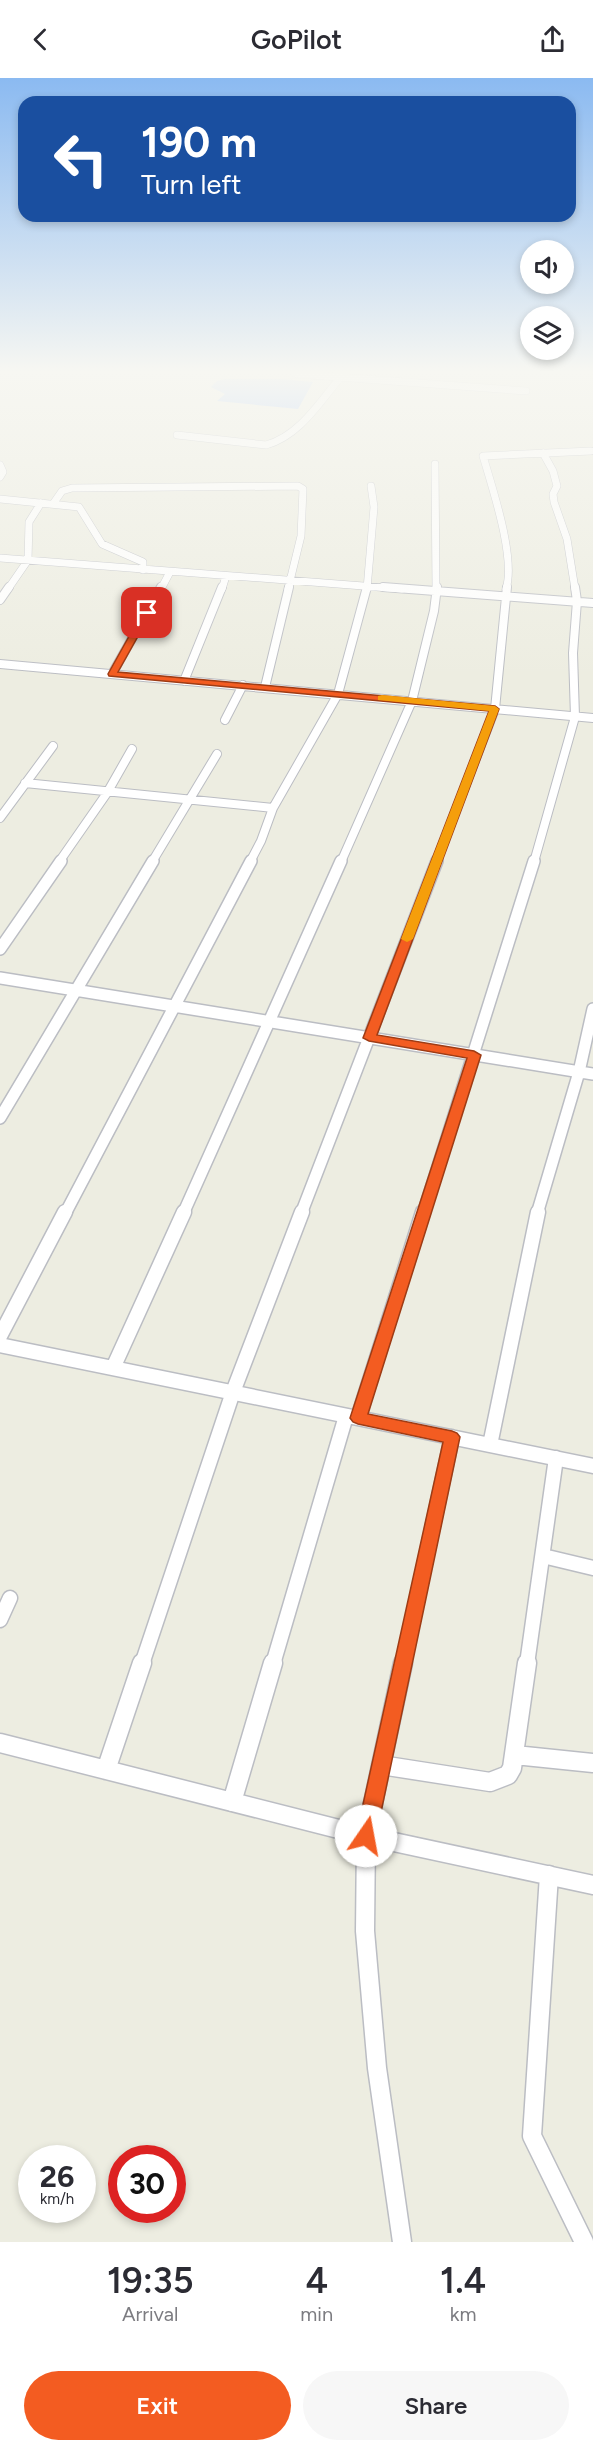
<!DOCTYPE html>
<style>
body{margin:0;font-family:Figtree,sans-serif;background:#f7f7f7;color:#2b2b33;height:100vh;display:flex;flex-direction:column;font-size:22px;white-space:nowrap}
*{box-sizing:border-box;margin:0}
p{font-size:20px;color:#7c7c81}
.icon{flex:none;width:33px;height:33px;fill:none;stroke:currentColor;stroke-width:2;stroke-linecap:round;stroke-linejoin:round}
.map{position:relative;height:2164px;overflow:hidden}
.panel{display:flex;flex-direction:column;background:#fff;flex:1}
.panel>*{flex:none}
.guide{position:absolute;left:18px;top:18px;width:558px;height:126px;border-radius:18px;box-shadow:0 3px 9px #0003;background:#1a4fa0;color:#fff;overflow:hidden}
.tools{position:absolute;left:520px;top:162px;display:grid;gap:12px}
.tools a{display:grid;place-items:center;width:54px;height:54px;border-radius:50%;background:#fff;box-shadow:0 3px 9px #0003;font-size:30px}
.speed{position:absolute;left:18px;top:2067px;display:flex;gap:12px;font-size:30px;font-weight:700;text-align:center}
.speed>*{display:grid;place-content:center;width:78px;height:78px;border-radius:50%;background:#fff;box-shadow:0 3px 9px #0003;line-height:1}
.speed small{font-size:15px;font-weight:400}
.speed .limit{border:9px solid #d22;background:#fff;color:#111}
.pin{position:absolute;display:grid;place-items:center;width:51px;height:51px;color:#fff;margin:-26px;border-radius:12px;box-shadow:0 3px 9px #0006}
.me{position:absolute;width:66px;margin:-33px;rotate:12deg;stroke-linejoin:round;filter:drop-shadow(0 0 4px #0008)}
.turn{display:flex;align-items:center;gap:21px;height:126px;padding:0 24px;font-size:27px}
.turn .icon{width:78px;height:78px;stroke-width:2.5}
.turn b{display:block;font-size:42px;line-height:51px}
.eta{display:flex;justify-content:space-evenly;align-items:center;height:102px;text-align:center}
.eta b{font-size:36px;font-weight:600;line-height:42px}
.cta{display:flex;gap:12px;margin-top:auto;padding:12px 24px}
.cta a{flex:1;height:69px;border-radius:36px;background:#f35c21;color:#fff;font-size:24px;font-weight:600;line-height:69px;text-align:center}
.cta a+a{background:#f7f7f7;color:#2b2b33}
header{display:flex;justify-content:space-between;align-items:center;height:78px;padding:0 24px;background:#fff;font-size:27px;font-weight:600}
.map>svg:first-child{display:block}
.water{fill:#9fc2ff}
.lines{fill:none;stroke-linecap:round;stroke-linejoin:round}
.minor-far4-casing{stroke:#bbbdc3;stroke-width:8}
.minor-far3-casing{stroke:#bbbdc3;stroke-width:10}
.minor-far2-casing{stroke:#bbbdc3;stroke-width:14}
.minor-far1-casing{stroke:#bbbdc3;stroke-width:17}
.minor-casing{stroke:#bbbdc3;stroke-width:21}
.minor-far4{stroke:#fff;stroke-width:7}
.minor-far3{stroke:#fff;stroke-width:8}
.minor-far2{stroke:#fff;stroke-width:11}
.minor-far1{stroke:#fff;stroke-width:14}
.minor{stroke:#fff;stroke-width:18}
.route{fill:#f35c21;stroke:#9e3c15;stroke-width:1.5}
.slow{fill:#f59e0b}
</style>
<header><svg class="icon" aria-label="back" viewBox="0 0 24 24"><path d="M15 5l-7 7 7 7"/></svg>GoPilot<svg class="icon" aria-label="share" viewBox="0 0 24 24"><path d="M12 15V3M7 8l5-5 5 5M5 13v7h14v-7"/></svg></header>
<div class="map">
<svg width="593" height="2164" viewBox="0 0 593 2164">
<rect width="100%" height="100%" fill="#edede1"/>
<path class="water" d="M225,301H281L313,304L298,331L217,323L225,316L211,309L217,303Z"/>
<g class="lines">
<defs>
<path id="minor-far4" d="M297,296L526,313
M177,357L266,367C299,358 319,325 340,300
M543,375L553,393L557,408L553,416L554,424L567,461L575,511
M435,386L436,511
M0,387L3,394L0,399
M0,421L79,429L102,466L143,484V492
M53,426L62,413L72,410L298,408L303,411L301,458L288,511
M0,480L402,511
M8,511L28,482L29,444L41,425
M161,511L170,494
M222,511L226,498
M367,511L374,429L371,408
M506,511C516,480 492,409 483,378L591,373"/>
<path id="minor-far3" d="M383,509L593,525
M0,522L9,509
M0,586L593,640
M112,596L161,509
M184,603L222,509
M265,609L289,509
M225,642L243,607
M25,705L273,730
M0,740L53,668
M59,784L107,715L132,671
M152,784L217,676
M250,784L261,763L273,730L338,616L367,509
M341,784L412,623L434,533L437,509
M436,784L495,631L507,509
M534,784L575,639L573,575L577,523L575,509"/>
<path id="minor-far2" d="M0,871L61,783
M0,900L593,996
M0,1040L153,783
M65,1136L251,783
M183,1136L341,783
M301,1136L437,783
M423,1136L534,783
M537,1136L579,994L593,931"/>
<path id="minor-far1" d="M0,1258L65,1134
M0,1267L593,1388
M113,1290L184,1134
M358,1340L423,1134
M490,1367L538,1134
M543,1478L593,1490
M0,1542L10,1520
M142,1586L233,1314L302,1134
M273,1586L346,1338
M403,1586L452,1359
M527,1586L556,1380"/>
<path id="minor" d="M0,1665L366,1758L593,1807
M515,1677L593,1685
M381,1687L490,1704L508,1697L512,1690L527,1585
M106,1692L142,1585
M232,1724L273,1585
M549,1797L532,2058L584,2164
M402,2164L377,1990L365,1853L366,1758L403,1585"/>
</defs>
<use href="#minor-far4" class="minor-far4-casing"/>
<use href="#minor-far3" class="minor-far3-casing"/>
<use href="#minor-far2" class="minor-far2-casing"/>
<use href="#minor-far1" class="minor-far1-casing"/>
<use href="#minor" class="minor-casing"/>
<use href="#minor-far4" class="minor-far4"/>
<use href="#minor-far3" class="minor-far3"/>
<use href="#minor-far2" class="minor-far2"/>
<use href="#minor-far1" class="minor-far1"/>
<use href="#minor" class="minor"/>
</g>
<linearGradient id="sky" x2="0" y2="1"><stop stop-color="#8bbaf1"/><stop offset="0.49" stop-color="#f7f7f2"/><stop offset="1" stop-color="#f7f7f2" stop-opacity="0"/></linearGradient>
<rect width="593" height="599" fill="url(#sky)"/>
<path class="route" d="M147,532L151,535L118,594L495,628L499,631L377,957L474,973L481,977L368,1336L452,1353L457,1355L460,1359L376,1758L373,1765L366,1767L359,1765L356,1758L443,1364L358,1346L353,1344L350,1340L467,980L369,963L363,960L489,633L109,598L108,596L142,535Z"/>
<path class="slow" d="M382,617L495,628L499,631L413,861L407,864L401,861L489,633L378,622V618Z"/>
</svg>
<div class="tools">
<a><svg class="icon" aria-label="sound" viewBox="0 0 24 24"><path d="M4 9h4l5-4v14l-5-4H4zM17 9q2 3 0 6"/></svg></a>
<a><svg class="icon" aria-label="layers" viewBox="0 0 24 24"><path d="M12 4l9 5-9 5-9-5zM3 14l9 5 9-5"/></svg></a>
</div>
<div class="speed"><div>26<small>km/h</small></div><div class="limit">30</div></div>
<div class="pin" style="left:147px;top:535px;background:#d93025"><svg class="icon" aria-label="arrive" viewBox="0 0 24 24"><path d="M6 21V4h12l-3 4 3 4H6"/></svg></div>
<svg class="me" style="left:366px;top:1758px" viewBox="-20 -20 40 40"><circle r="19" fill="#fff"/><path d="M0-13L10 11 0 6-10 11z" fill="#f35c21"/></svg>
<div class="guide">
<div class="turn"><svg class="icon" aria-label="left" viewBox="0 0 24 24"><path d="M17 20v-9H6M10 6l-5 5 5 5"/></svg><div><b>190 m</b>Turn left</div></div>
</div>
</div>
<section class="panel">
<div class="eta">
<div><b>19:35</b><p>Arrival</p></div>
<div><b>4</b><p>min</p></div>
<div><b>1.4</b><p>km</p></div>
</div>
<div class="cta"><a>Exit</a><a>Share</a></div>
</section>
